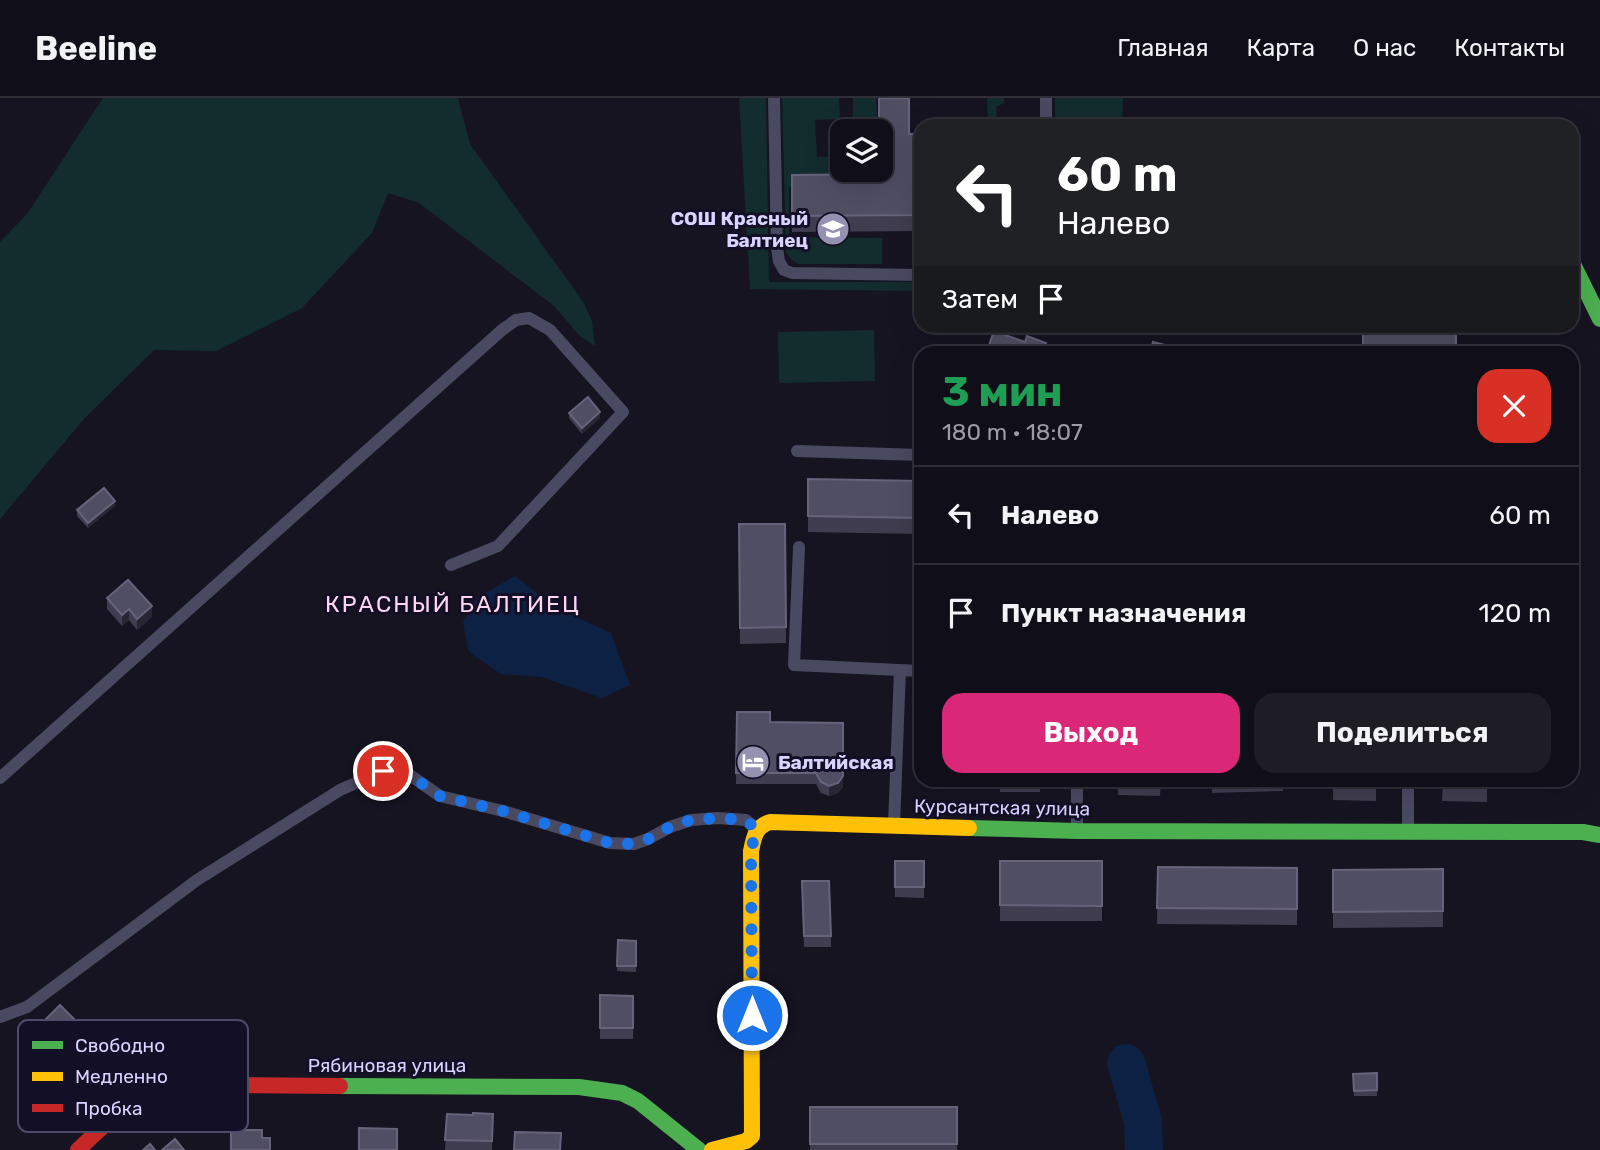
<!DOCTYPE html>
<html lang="ru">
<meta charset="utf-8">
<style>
body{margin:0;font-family:Rubik,sans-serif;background:#1e1d26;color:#f1f3f6;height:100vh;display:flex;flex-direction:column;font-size:26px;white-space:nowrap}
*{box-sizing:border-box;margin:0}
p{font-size:23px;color:#9c9ca2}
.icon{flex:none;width:38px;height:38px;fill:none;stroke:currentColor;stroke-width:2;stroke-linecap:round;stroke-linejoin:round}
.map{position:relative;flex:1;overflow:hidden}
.side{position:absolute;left:914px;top:248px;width:665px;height:441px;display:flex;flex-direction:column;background:#100f19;border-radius:21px;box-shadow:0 7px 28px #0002,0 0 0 2px #302f38}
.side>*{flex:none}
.top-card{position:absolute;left:914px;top:21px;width:665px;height:214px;border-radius:21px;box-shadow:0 7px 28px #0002,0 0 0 2px #302f38;background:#202124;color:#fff;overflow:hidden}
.fabs{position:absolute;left:830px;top:21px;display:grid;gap:14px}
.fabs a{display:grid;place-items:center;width:63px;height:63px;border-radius:14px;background:#100f19;box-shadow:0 7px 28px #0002,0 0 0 2px #302f38;font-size:35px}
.pin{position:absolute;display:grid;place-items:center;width:60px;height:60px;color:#fff;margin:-30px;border:4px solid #fff;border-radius:50%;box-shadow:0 2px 7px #0007}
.me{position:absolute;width:77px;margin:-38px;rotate:0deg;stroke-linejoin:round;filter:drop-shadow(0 0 5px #0008)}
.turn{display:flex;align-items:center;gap:24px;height:147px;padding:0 28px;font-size:32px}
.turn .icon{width:91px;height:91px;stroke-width:2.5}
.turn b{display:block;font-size:49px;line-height:60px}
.then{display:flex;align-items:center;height:66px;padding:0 28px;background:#0003;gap:14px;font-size:26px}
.round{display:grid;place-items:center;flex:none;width:74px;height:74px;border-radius:21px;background:#1e1d26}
.overview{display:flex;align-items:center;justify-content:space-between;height:119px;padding:0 28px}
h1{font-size:42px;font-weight:700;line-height:52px;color:#1e9e55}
.action{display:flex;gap:14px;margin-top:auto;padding:14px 28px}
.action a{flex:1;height:80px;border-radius:21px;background:#db2777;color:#fff;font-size:28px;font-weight:700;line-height:80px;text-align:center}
.action a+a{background:#1e1d26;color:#f1f3f6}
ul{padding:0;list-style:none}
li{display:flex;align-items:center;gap:21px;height:98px;padding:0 28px;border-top:2px solid #302f38}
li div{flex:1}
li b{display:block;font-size:26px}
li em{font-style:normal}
header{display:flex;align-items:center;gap:42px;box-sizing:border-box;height:98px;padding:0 35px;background:#100f19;border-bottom:2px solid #302f38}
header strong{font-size:33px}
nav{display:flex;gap:38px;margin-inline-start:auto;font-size:24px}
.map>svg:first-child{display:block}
.green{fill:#132c2d}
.water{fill:#0d2144}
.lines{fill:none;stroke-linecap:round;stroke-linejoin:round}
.river{stroke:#0d2144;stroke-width:38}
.lane{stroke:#4a4962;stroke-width:12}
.fast{stroke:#4caf50;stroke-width:16}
.slow{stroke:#ffc107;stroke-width:16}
.jam{stroke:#c62828;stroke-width:16}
.wall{fill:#403d50}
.shaded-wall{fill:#282635}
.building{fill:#504e63;stroke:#66637b;stroke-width:2}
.route{stroke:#1a73e8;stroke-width:12;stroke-dasharray:0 21.6}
.labels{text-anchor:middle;stroke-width:6;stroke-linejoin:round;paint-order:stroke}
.poi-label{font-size:19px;font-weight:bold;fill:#d9d4ff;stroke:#130f26;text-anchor:end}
.street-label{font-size:19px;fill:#d9d4ff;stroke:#130f26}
.quarter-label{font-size:23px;letter-spacing:2px;fill:#ffd6f0;stroke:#130f26}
.key{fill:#130f26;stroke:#4e4a67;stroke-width:2}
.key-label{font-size:19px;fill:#d9d4ff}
</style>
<header>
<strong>Beeline</strong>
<nav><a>Главная</a><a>Карта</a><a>О нас</a><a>Контакты</a></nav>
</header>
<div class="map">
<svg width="1600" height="1052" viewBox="0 0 1600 1052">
<rect width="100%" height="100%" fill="#161421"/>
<path class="green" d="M103,0H458L470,46L584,205L592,223L595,248L580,238L554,208L419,105L388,95L372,135L302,210L216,253L154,252L84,321L0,421V144L27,116Z
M739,0H766L769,184H920V193L750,191Z
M782,0H839L840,21L815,22L817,59L842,58V72H880V58H885V88L789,89V139L882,140V166H798L792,162L786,155Z
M853,0H876L877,19H853Z
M987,0H1004V5L996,9L997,22H988Z
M1055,0H1123L1122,28H1055Z
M874,232L875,283L779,285L778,234Z"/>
<path class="water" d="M515,478L555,509L611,535L630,587L602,600L541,579L501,576L468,553L463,523L478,499Z"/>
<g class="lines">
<path class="river" d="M1126,965L1143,1023L1144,1052"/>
<path class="lane" d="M774,0L777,150L779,163L784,172L792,175L920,177
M1046,28V0
M797,353L920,357
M799,449L794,567L920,573
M0,680L502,232L516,222L529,220L550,232L623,314L498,448L451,467
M894,727L900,572
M1077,731V682
M1408,731V682
M0,919L27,909L197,782L340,692L383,673H404L440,698L503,713L610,745L634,746L648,741L670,729L691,722L718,720L746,722L756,731"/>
<path class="fast" d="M1572,164L1600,221
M969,730L1077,733L1583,734L1600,737
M340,988L579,989L622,995L638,1003L699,1052"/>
<path class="slow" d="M712,1052L746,1043L752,1038L751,753C754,739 755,729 770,724L969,730"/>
<path class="jam" d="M78,1052C102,1029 128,1002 161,991C181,984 205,987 226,987C264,987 302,988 340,988"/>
</g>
<path class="wall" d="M880,33L920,36V133L792,134V77L889,76V52H880Z
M569,315L600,320L582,336L569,320Z
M808,381L920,383V436L808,434Z
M115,408L88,430L77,418V412Z
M739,426H785L786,545L740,546Z
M107,500L152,519L137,532L129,522L122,528L107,511Z
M737,614L770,624L843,625V689L838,695L829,698L821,695L816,686H736Z
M1000,682H1040V694H1000Z
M1118,682H1161L1160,698L1118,697Z
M1212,682H1283V693L1212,695Z
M1333,682H1376V703L1333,702Z
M1443,682H1487V704L1442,703Z
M895,763H924V800L895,799Z
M1000,763H1102V823H1000Z
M1158,769L1297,770V827L1157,826Z
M1443,771V829L1333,830V772Z
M802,783L831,838V849H804Z
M618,842L636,843V874L617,873Z
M600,897L633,898V941H600Z
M42,925L84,942L65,960L42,935Z
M1377,975V998H1354L1353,976Z
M810,1009H957V1052H810Z
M447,1016L473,1017L493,1016L492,1052H445Z"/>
<path class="shaded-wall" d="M600,314V320L582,336V330Z
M115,403V408L88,430V425Z
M152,508V519L137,532V521Z
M129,511V522L122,528V517Z
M843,678V689L838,695L829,698V688Z
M84,931V942L65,960V949Z"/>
<path class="building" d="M879,0H909V36H920V117L792,118V77L889,76V36H880V33H879Z
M1363,228H1456V256H1363Z
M994,233L1025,244L1027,238L1046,245L1042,256H986Z
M1153,244L1185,252L1186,247L1208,252L1207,256H1150Z
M588,299L600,314L582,330L569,315Z
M808,381L920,383V420L808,418Z
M104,390L115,403L88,425L77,412Z
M739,426H785L786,529L740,530Z
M128,482L152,508L137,521L129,511L122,517L107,500Z
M737,614H770V624L843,625V678L838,685L829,688L821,684L816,675H736Z
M1212,682H1265L1212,684Z
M1333,682H1376V687H1333Z
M1443,682H1487V688L1442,687Z
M895,763H924V789H895Z
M1000,763H1102V808L1000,807Z
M1158,769L1297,770V811L1157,810Z
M1443,771V813L1333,814V772Z
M802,783H829L831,838H804Z
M618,842L636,843V868H617Z
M600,897L633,898V930H600Z
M60,907L84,931L65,949L42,925Z
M1377,975V992L1354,993L1353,976Z
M810,1009H957V1046H810Z
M473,1015L493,1016L492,1043L445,1042L447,1016L473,1017Z
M359,1030L397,1031V1052H359Z
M231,1032H262V1040H270V1052H231Z
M515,1034L561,1035L560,1052H514Z
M175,1041L184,1052H162Z
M150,1046L155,1052H143Z"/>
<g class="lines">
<path class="route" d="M383,673H404L440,698L503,713L610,745L634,746L648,741L670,729L691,722L718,720L746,722L756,731L751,753L752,917"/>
</g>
<defs>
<symbol id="school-disc" viewBox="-11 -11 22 22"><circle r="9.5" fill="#9591b1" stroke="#130f26"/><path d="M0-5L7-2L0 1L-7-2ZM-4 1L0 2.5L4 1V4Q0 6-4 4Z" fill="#fff"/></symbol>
<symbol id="hotel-disc" viewBox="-11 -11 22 22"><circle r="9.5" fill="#9591b1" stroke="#130f26"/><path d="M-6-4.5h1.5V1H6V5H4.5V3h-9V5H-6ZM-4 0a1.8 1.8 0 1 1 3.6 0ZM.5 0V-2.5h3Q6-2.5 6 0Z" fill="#fff"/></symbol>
</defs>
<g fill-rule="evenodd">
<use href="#school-disc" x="814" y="112" width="38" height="38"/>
<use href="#hotel-disc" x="734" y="645" width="38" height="38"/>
</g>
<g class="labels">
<g class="poi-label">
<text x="808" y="127">СОШ Красный<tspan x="808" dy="22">Балтиец</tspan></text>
<text x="778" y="671" text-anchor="start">Балтийская</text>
</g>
<g class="street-label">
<text transform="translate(1002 709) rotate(1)" y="7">Курсантская улица</text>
<text x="387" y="974">Рябиновая улица</text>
</g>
<g class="quarter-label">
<text x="453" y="514">КРАСНЫЙ БАЛТИЕЦ</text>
</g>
</g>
<rect x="18" y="922" width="230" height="112" rx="10" class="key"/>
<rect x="32" y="943" width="31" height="8" fill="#4caf50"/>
<rect x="32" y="974" width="31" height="9" fill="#ffc107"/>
<rect x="32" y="1006" width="31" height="8" fill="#c62828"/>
<g class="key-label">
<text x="75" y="954">Свободно</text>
<text x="75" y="985">Медленно</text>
<text x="75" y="1017">Пробка</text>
</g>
</svg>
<div class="fabs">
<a><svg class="icon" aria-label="layers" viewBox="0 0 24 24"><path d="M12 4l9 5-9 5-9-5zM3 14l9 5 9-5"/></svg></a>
</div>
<div class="pin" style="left:383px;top:673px;background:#d93025"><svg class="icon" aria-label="arrive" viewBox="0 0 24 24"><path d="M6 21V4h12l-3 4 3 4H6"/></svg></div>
<svg class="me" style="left:752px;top:917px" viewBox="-20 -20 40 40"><circle r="17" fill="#1a73e8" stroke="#fff" stroke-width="3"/><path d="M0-11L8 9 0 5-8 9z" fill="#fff"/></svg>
<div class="top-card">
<div class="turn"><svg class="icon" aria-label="left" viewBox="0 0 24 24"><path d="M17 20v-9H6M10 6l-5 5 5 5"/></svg><div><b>60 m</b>Налево</div></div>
<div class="then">Затем<svg class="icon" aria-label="arrive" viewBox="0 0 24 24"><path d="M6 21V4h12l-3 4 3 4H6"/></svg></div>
</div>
<section class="side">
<div class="overview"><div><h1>3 мин</h1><p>180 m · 18:07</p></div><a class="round" style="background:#d93025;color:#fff"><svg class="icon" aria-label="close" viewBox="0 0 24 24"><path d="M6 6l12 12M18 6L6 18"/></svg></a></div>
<ul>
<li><svg class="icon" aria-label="left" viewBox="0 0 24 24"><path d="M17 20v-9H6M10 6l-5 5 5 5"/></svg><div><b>Налево</b></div><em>60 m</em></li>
<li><svg class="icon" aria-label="arrive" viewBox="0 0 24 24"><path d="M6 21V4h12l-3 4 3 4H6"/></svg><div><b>Пункт назначения</b></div><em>120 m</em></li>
</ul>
<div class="action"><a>Выход</a><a>Поделиться</a></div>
</section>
</div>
